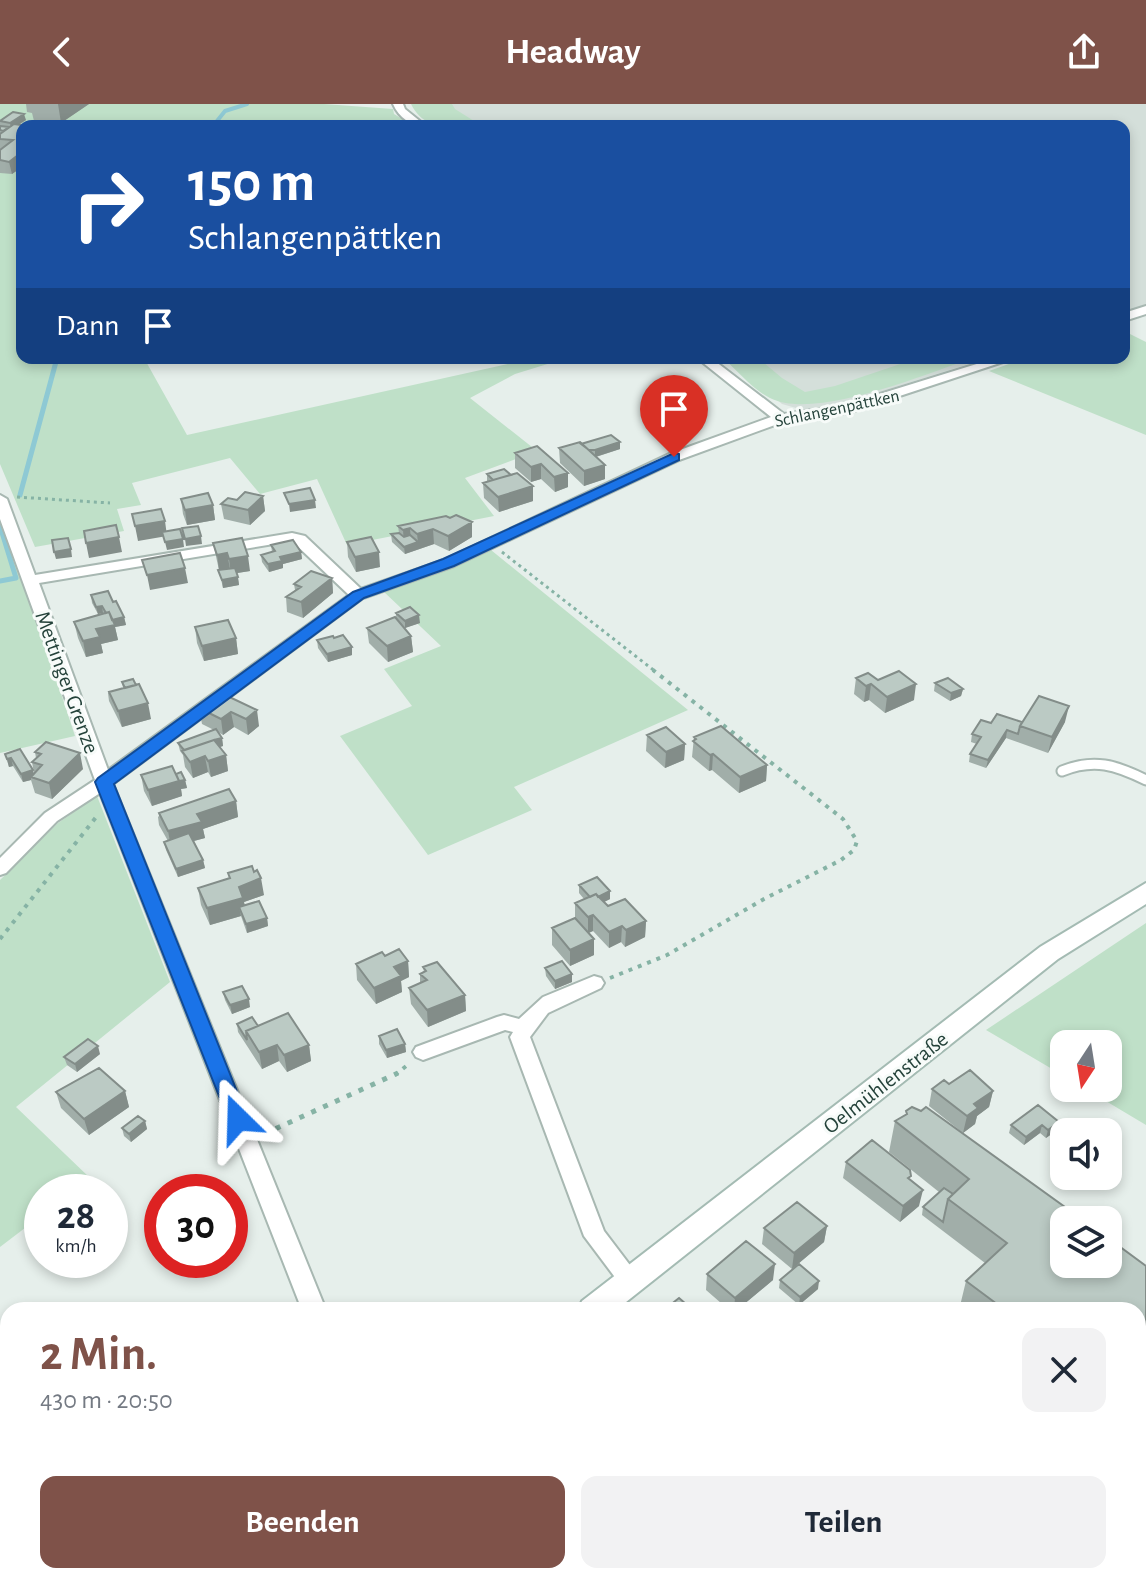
<!DOCTYPE html>
<html lang="de">
<meta charset="utf-8">
<style>
body{margin:0;font-family:"Alegreya Sans",sans-serif;background:#f2f2f3;color:#1f2937;height:100vh;display:flex;flex-direction:column;font-size:30px;white-space:nowrap}
*{box-sizing:border-box;margin:0}
p{font-size:26px;color:#747a83}
.icon{flex:none;width:44px;height:44px;fill:none;stroke:currentColor;stroke-width:2;stroke-linecap:round;stroke-linejoin:round}
.map{position:relative;flex:1;overflow:hidden}
.side{position:absolute;left:0px;top:1198px;width:1146px;height:282px;display:flex;flex-direction:column;background:#fff;border-radius:24px 24px 0 0;box-shadow:0 4px 12px #0003}
.side>*{flex:none}
.banner{position:absolute;left:16px;top:16px;width:1114px;height:244px;border-radius:16px;box-shadow:0 4px 12px #0003;background:#1a4fa0;color:#fff;overflow:hidden}
.needle{width:52px;rotate:192deg}
.tools{position:absolute;left:1050px;top:926px;display:grid;gap:16px}
.tools a{display:grid;place-items:center;width:72px;height:72px;border-radius:16px;background:#fff;box-shadow:0 4px 12px #0003;font-size:40px}
.speed{position:absolute;left:24px;top:1070px;display:flex;gap:16px;font-size:40px;font-weight:700;text-align:center}
.speed>*{display:grid;place-content:center;width:104px;height:104px;border-radius:50%;background:#fff;box-shadow:0 4px 12px #0003;line-height:1}
.speed small{font-size:20px;font-weight:400}
.speed .limit{border:12px solid #d22;background:#fff;color:#111}
.pin{position:absolute;display:grid;place-items:center;width:68px;height:68px;color:#fff;margin:-82px -34px;border-radius:50% 50% 50% 0;rotate:-45deg;box-shadow:0 0 8px #0007}
.pin .icon{rotate:45deg}
.me{position:absolute;width:88px;margin:-44px;rotate:338deg;stroke-linejoin:round;filter:drop-shadow(0 0 6px #0008)}
.turn{display:flex;align-items:center;gap:28px;height:168px;padding:0 40px;font-size:36px}
.turn .icon{width:104px;height:104px;stroke-width:2.5}
.turn b{display:block;font-size:56px;line-height:68px}
.then{display:flex;align-items:center;height:76px;padding:0 40px;background:#0003;gap:16px;font-size:30px}
.round{display:grid;place-items:center;flex:none;width:84px;height:84px;border-radius:16px;background:#f2f2f3}
.head{display:flex;align-items:center;justify-content:space-between;height:136px;padding:0 40px}
h1{font-size:48px;font-weight:700;line-height:60px;color:#7f5249}
.cta{display:flex;gap:16px;margin-top:auto;padding:16px 40px}
.cta a{flex:1;height:92px;border-radius:16px;background:#7f5249;color:#fff;font-size:32px;font-weight:700;line-height:92px;text-align:center}
.cta a+a{background:#f2f2f3;color:#1f2937}
header{display:flex;justify-content:space-between;align-items:center;height:104px;padding:0 40px;background:#7f5249;color:#fff;font-size:36px;font-weight:700}
.map>svg:first-child{display:block}
.built{fill:#d4dfda}
.green{fill:#bfe0c8}
.lines{fill:none;stroke-linecap:round;stroke-linejoin:round}
.stream-far1{stroke:#8ec9d4;stroke-width:4}
.stream{stroke:#8ec9d4;stroke-width:5}
.lane-casing{stroke:#a8b8b2;stroke-width:13}
.street-casing{stroke:#a8b8b2;stroke-width:4}
.secondary-casing{stroke:#a4bbb3;stroke-width:4}
.path-far2{stroke:#86b3a5;stroke-width:3;stroke-dasharray:3 4;stroke-linecap:butt}
.path-far1{stroke:#86b3a5;stroke-width:4;stroke-dasharray:4 6;stroke-linecap:butt}
.path{stroke:#86b3a5;stroke-width:5;stroke-dasharray:5 8;stroke-linecap:butt}
.lane{stroke:#fff;stroke-width:9}
.street{fill:#fff;fill-rule:evenodd}
.secondary{fill:#fff;fill-rule:evenodd}
.wall{fill:#a1aea9}
.shaded-wall{fill:#838d89}
.building{fill:#bbcac4;stroke:#838d89;stroke-width:2}
.route{fill:#1a73e8;stroke:#114b97;stroke-width:2}
.labels{text-anchor:middle;stroke-width:6;stroke-linejoin:round;paint-order:stroke}
.far-street-label{font-size:18px;fill:#24423a;stroke:#f7fbf9}
.street-label{font-size:22px;fill:#24423a;stroke:#f7fbf9}
</style>
<header><svg class="icon" aria-label="back" viewBox="0 0 24 24"><path d="M15 5l-7 7 7 7"/></svg>Headway<svg class="icon" aria-label="share" viewBox="0 0 24 24"><path d="M12 15V3M7 8l5-5 5 5M5 13v7h14v-7"/></svg></header>
<div class="map">
<svg width="1146" height="1479" viewBox="0 0 1146 1479">
<rect width="100%" height="100%" fill="#e6efeb"/>
<path class="built" d="M439,0H1146V200L1124,208V22H463Z
M730,254H988L838,301L803,306L782,300Z"/>
<path class="green" d="M0,0H324L393,5L394,10L414,22H22V254H144L187,331L535,254H567L515,270L470,294L537,347L465,374L494,412L347,441L317,375L260,390L230,354L132,379L141,401L117,405L124,427L35,443L0,360Z
M411,0H452L455,5L482,22C454,22 425,29 411,0Z
M1124,227L1146,238V331L989,267L1026,254H1124Z
M723,254H758L782,274L805,288L835,282L918,254H973C925,270 815,317 770,294C753,286 737,266 723,254Z
M0,404L75,632L0,649Z
M491,446L688,606L514,683L532,706L428,751L340,632L412,602L384,565L441,542L383,487L450,465Z
M97,692L170,878L16,1003L90,1074L72,1088H42V1111L0,1143V776L58,719Z
M1146,819V1021L1084,984H1108V940H1064V972L986,926Z
M1146,1365V1479H820L826,1472H1138V1372Z"/>
<g class="lines">
<path class="stream-far1" d="M213,22L225,7L247,0"/>
<path class="stream" d="M20,391L57,254
M0,422L16,474L0,477"/>
<defs>
<path id="lane" d="M1062,667C1094,654 1116,661 1146,676"/>
<path id="street" d="M393,0H403L405,5L426,22C411,22 399,14 393,0Z
M1146,202V210L1124,217V209Z
M697,254H711L784,310L841,302L996,254H1015L848,309L783,318L679,356L454,462L363,494L113,680L326,1206H302L100,689L57,717L6,769L0,771V754L45,709L95,676L0,415V391L7,395L35,471L292,429L305,432L361,485L444,456L669,350L771,313ZM292,437L349,491L108,666L39,479Z
M594,872L601,874L604,879L601,884L548,909L530,933L604,1127L642,1177L639,1184L631,1187L623,1184L584,1132L510,933L513,928L505,926L423,956L416,953L413,948L416,943L497,913L504,911L519,915L543,893Z
M622,1472H661L664,1479H625Z"/>
<path id="secondary" d="M1146,779V800L1058,855L616,1206H578L582,1197L1040,843Z
M285,1472H322L319,1479H282Z"/>
</defs>
<use href="#lane" class="lane-casing"/>
<use href="#street" class="street-casing"/>
<use href="#secondary" class="secondary-casing"/>
<path class="path-far2" d="M17,393L110,399
M502,448L656,568"/>
<path class="path-far1" d="M0,835L97,712
M610,874L667,851L764,795L841,756L854,746L857,737L843,715L653,566
M395,971L410,959"/>
<path class="path" d="M264,1030L398,969
M263,1479L269,1472"/>
<use href="#lane" class="lane"/>
<use href="#street" class="street"/>
<use href="#secondary" class="secondary"/>
</g>
<path class="wall" d="M26,0H89L61,19L34,17L32,9L27,8Z
M0,16H26L19,21L22,22V63L12,70L0,69Z
M581,340L620,345L596,353L605,375L584,382L560,359L559,344Z
M515,349L568,369V383L555,388L541,375L531,378L515,364Z
M487,370L533,397L499,408L484,394L483,379L487,378Z
M263,392L265,407L250,421L224,415L221,400L237,396Z
M181,395L213,401L215,416L187,421L183,410Z
M450,414L472,418V433L449,447L434,440L405,450L392,438L391,430L399,429L398,422Z
M347,438L380,463L356,468L348,453Z
M213,439L250,467L237,469L239,481L223,484Z
M271,441L301,448L302,455L283,460V464L269,468L262,458L261,451L272,448Z
M332,474L333,489L303,514L287,508L286,493L295,486L294,480Z
M91,491L113,498L124,513L126,521L115,523L118,536L101,540L103,549L86,553L78,534L74,518L103,509L98,510L92,499Z
M396,509L420,519L405,524L402,521L411,532L413,548L388,558L369,539L367,524L396,515Z
M195,523L236,534L238,550L204,557L197,539Z
M317,536L352,551L328,558L318,544Z
M856,574L878,576L914,596L885,609L869,596L864,598L854,590Z
M122,578L151,615L122,623L109,597L108,589L123,584Z
M935,579L963,585L961,592L950,597L934,587Z
M221,589L259,622L248,631L234,623L223,631L218,628L222,634L223,642L219,643L226,651L228,667L211,673L208,668L193,674L185,663L183,651L180,647L178,639L214,626L202,620L199,604Z
M1065,618L1048,649L1006,634L986,664L969,658L970,650L977,640L971,638L972,630L991,619Z
M647,631L685,640L684,656L665,664L646,647Z
M694,633L767,661L766,677L739,689L712,666L709,667L692,653Z
M35,648L83,665L52,695L35,689L31,676L23,678L13,662L9,663L5,650L34,669L32,658L36,654Z
M176,670L185,676L187,684L181,685L182,692L152,702L144,687L141,671Z
M236,697L238,713L203,725L205,734L194,737L203,756L205,764L178,773L166,746L164,738L168,737L159,721L158,713L159,712V709Z
M228,769L264,791L244,798L245,802L267,814L268,822L247,829L241,812L210,821L201,801L198,784L229,774Z
M579,781L610,787V795L604,798L608,802L646,817L645,833L625,843L621,838L609,844L593,827L589,829L594,851L570,862L552,841V824L575,814V799L584,795L579,789Z
M385,852L408,857L409,873L401,877L402,888L376,900L357,876L356,860Z
M423,863L465,891L466,907L428,923L411,900L409,884L420,879V870L424,868Z
M545,864L572,878L555,885L546,872Z
M223,888L250,903L232,910L225,896Z
M237,920L258,922L309,941L311,957L287,968L279,957L262,965L238,928Z
M379,932L405,940L406,948L387,954L379,940Z
M100,950L77,968L67,961L64,953Z
M949,980L993,987L989,1003L977,1012L975,1020L963,1029L929,1002L932,985Z
M125,987L129,1003L89,1031L61,1004L56,988Z
M1038,1001L1057,1026L1046,1034L1040,1029L1024,1041L1009,1029L1011,1021Z
M906,1007L1138,1206H959L966,1177L985,1159L922,1111L923,1103L939,1088L889,1048L895,1017L906,1011Z
M145,1017L147,1025L131,1038L124,1032L122,1024Z
M846,1058L911,1076L919,1102L900,1118L843,1074Z
M827,1122L824,1138L792,1165L762,1140L764,1124Z
M707,1170L773,1176L737,1206H729L706,1186Z
M780,1176L818,1185L799,1201L779,1184Z"/>
<path class="shaded-wall" d="M58,0H89L61,19Z
M24,10L26,16L11,25L10,19Z
M22,48V63L12,70L9,58Z
M620,338V345L595,353V346Z
M541,360V375L531,378V363Z
M605,361V375L584,382V367Z
M568,369V383L555,388L554,373Z
M533,382V397L499,408L498,393Z
M263,392L265,407L250,421L248,406Z
M315,396L316,404L290,408L289,400Z
M213,401L215,416L187,421L185,406Z
M165,417L167,432L138,437L135,422Z
M472,418V433L449,447L448,432Z
M410,424L411,439L404,441L403,426Z
M433,425L434,440L405,450L404,443L418,438L417,430Z
M201,432L202,440L186,442L185,435Z
M119,433L122,448L89,454L86,439Z
M183,435L184,443L167,446L165,438Z
M71,445L72,453L56,455L54,448Z
M301,448L302,455L283,460V464L269,468L268,460L280,453Z
M379,448L380,463L356,468L355,453Z
M227,449L230,465L219,466L217,451Z
M248,452L250,467L231,470L229,455Z
M185,464L188,479L150,486L147,471Z
M238,473L239,481L223,484L222,476Z
M332,474L333,489L303,514L301,498Z
M102,502L103,509L98,510L96,503Z
M419,511L420,519L405,524V517Z
M124,513L126,521L115,523L118,536L101,540L103,549L86,553L83,537L96,525L111,516Z
M411,532L413,548L388,558L387,542Z
M236,534L238,550L204,557L202,542Z
M352,543V551L328,558L327,550Z
M871,580L869,596L864,598L866,582Z
M916,580L914,596L885,609L887,593Z
M963,585L961,592L950,597L951,589Z
M148,599L151,615L122,623L118,607Z
M1069,602L1065,618L1048,649L1052,633Z
M257,606L259,622L248,631L246,615Z
M231,608L234,623L223,631L221,615Z
M1007,626L1006,634L986,664L988,656Z
M222,634L223,642L211,646L205,653L208,668L193,674L190,658L208,639Z
M685,640L684,656L665,664L666,648Z
M80,649L83,665L52,695L49,679Z
M713,650L712,666L709,667L710,651Z
M226,651L228,667L211,673L208,657Z
M11,654L13,662L9,663L7,655Z
M767,661L766,677L739,689L740,673Z
M33,666L35,674L31,673V676L23,678L21,670Z
M185,676L187,684L181,685L182,692L152,702L148,686Z
M236,697L238,713L203,725L205,734L171,743L168,727L197,710Z
M203,756L205,764L178,773L176,765Z
M261,774L264,791L244,798L246,810L239,803L241,812L210,821L207,804L239,783Z
M610,787V795L592,804V795Z
M593,811V827L588,829V813Z
M267,814L268,822L247,829L246,820Z
M646,817L645,833L625,843L626,826Z
M622,822L621,838L609,844V828Z
M594,835V851L570,862V846Z
M408,857L409,873L401,877L402,888L376,900L374,884L394,863Z
M572,870V878L555,885V877Z
M465,891L466,907L428,923L427,906Z
M249,895L250,903L232,910L230,901Z
M405,940L406,948L387,954L386,946Z
M277,941L279,957L262,965L259,948Z
M309,941L311,957L287,968L284,951Z
M98,942L100,950L77,968L75,960Z
M125,987L129,1003L89,1031L84,1015Z
M993,987L989,1003L977,1012L975,1020L963,1029L967,1012L974,1000Z
M145,1017L147,1025L131,1038L129,1030Z
M1059,1018L1057,1026L1046,1034L1048,1026Z
M1042,1021L1040,1029L1024,1041L1026,1033Z
M923,1086L919,1102L900,1118L903,1102Z
M827,1122L824,1138L792,1165L794,1149Z
M775,1160L773,1176L737,1206H734L735,1194Z
M819,1177L818,1185L799,1201L800,1193Z
M1146,1247V1266L1138,1274V1255Z"/>
<path class="building" d="M13,8L24,10L10,19L0,17Z
M14,20L28,22H22V48L9,58L0,56V46L13,36L0,35V30Z
M0,22L9,23L3,27L0,26Z
M611,331L620,338L595,346H589L581,340Z
M580,338L605,361L584,367L559,344Z
M537,342L568,369L554,373L541,360L531,363L515,349Z
M504,365L511,371L493,376L487,370Z
M517,369L533,382L498,393L483,379Z
M310,384L315,396L289,400L284,389Z
M245,388L263,392L248,406L221,400L228,394L237,396Z
M208,389L213,401L185,406L181,395Z
M161,405L165,417L135,422L132,410Z
M456,411L472,418L448,432L433,425L417,430L410,424L403,426L398,422L446,412L450,414Z
M116,421L119,433L86,439L84,427Z
M198,422L201,432L185,435L182,424Z
M180,425L183,435L165,438L162,428Z
M399,429L404,433L410,431L418,438L404,443L391,430Z
M371,433L379,448L355,453L347,438Z
M68,434L71,445L54,448L52,436Z
M242,434L248,452L229,455L227,449L217,451L213,439Z
M293,436L301,448L280,453L282,457L268,460L261,451L275,447L271,441Z
M180,449L185,464L147,471L142,456Z
M235,464L238,473L222,476L218,466Z
M311,467L332,474L301,498L286,493L301,483L294,480Z
M108,487L113,498L116,497L124,513L112,516L109,508L106,509L102,502L96,503L91,491Z
M410,503L419,511L405,517L396,509Z
M109,508L115,521L96,525L100,533L83,537L74,518Z
M395,513L411,532L387,542L367,524Z
M228,516L236,534L202,542L195,523Z
M343,531L352,543L327,550L317,536L333,532L334,534Z
M899,567L916,580L887,593L871,580L866,582L856,574L868,569L878,576Z
M948,574L963,585L951,589L935,579Z
M133,575L136,581L125,584L122,578Z
M139,580L148,599L118,607L109,588Z
M221,589L257,606L246,615L231,608L221,615L199,604Z
M1039,592L1069,602L1052,633L1020,622Z
M997,610L1022,618L1020,622L1018,630L1007,626L988,656L970,650L981,633L972,630L981,616L991,619Z
M721,622L767,661L740,673L713,650L710,651L693,637L696,635L694,633Z
M666,623L685,640L666,648L647,631Z
M216,625L222,634L214,636L184,646L178,639Z
M214,636L226,651L208,657L205,652L190,658L182,647Z
M46,638L80,649L49,679L31,673L42,661L32,658L41,650L35,648Z
M20,645L33,666L21,670L11,654L7,655L5,650Z
M172,662L179,677L148,686L141,671Z
M181,668L185,676L179,677L176,670Z
M229,685L236,697L197,710L202,718L168,727L159,709Z
M189,729L203,756L176,765L164,738Z
M252,762L254,768L257,766L261,774L239,783L243,794L207,804L198,784L230,774L228,769Z
M597,773L610,787L598,793L596,790L590,793L579,781Z
M596,790L608,802L625,795L646,817L626,826L622,822L609,828L593,811L588,813L575,799Z
M259,797L267,814L246,820L239,803Z
M575,814L594,835L570,846L552,824Z
M399,845L408,857L394,863L401,872L374,884L356,860L382,848L385,852Z
M562,857L572,870L555,877L545,864Z
M437,858L465,891L427,906L409,884L427,876L420,870L426,867L423,863Z
M242,882L249,895L230,901L223,888Z
M288,909L309,941L284,951L277,941L259,948L246,927Z
M252,913L258,922L246,927L247,936L237,920Z
M397,925L405,940L386,946L379,932Z
M88,935L98,942L75,960L64,953Z
M99,964L125,987L84,1015L56,988Z
M970,966L993,987L974,1000L978,1004L967,1012L932,985L944,976L949,980Z
M1038,1001L1059,1018L1048,1026L1042,1021L1026,1033L1011,1021Z
M912,1003L921,1007L926,1003L1083,1116H1064V1160H1108V1134L1146,1162V1247L1138,1255V1206H1005L966,1177L1007,1139L948,1095L969,1075L895,1017L907,1010L906,1007Z
M138,1012L145,1017L129,1030L122,1024Z
M872,1036L910,1066L911,1072L908,1074L923,1086L903,1102L846,1058Z
M944,1084L953,1090L948,1095L943,1118L923,1103Z
M797,1098L827,1122L794,1149L764,1124Z
M746,1137L775,1160L735,1194L707,1170Z
M799,1160L819,1177L800,1193L780,1176Z
M679,1194L687,1201L680,1206H664Z
M530,1472H597L609,1478V1479H526Z"/>
<path class="route" d="M674,349L679,350V356L454,462L364,494L114,680L248,1015L245,1020L238,1023L230,1020L95,678L98,674L353,488L443,455Z"/>
<g class="labels">
<g class="far-street-label">
<text transform="translate(837 304) rotate(-12)" y="6">Schlangenpättken</text>
</g>
<g class="street-label">
<text transform="translate(68 578) rotate(70)" y="8">Mettinger Grenze</text>
<text transform="translate(885 978) rotate(-38)" y="8">Oelmühlenstraße</text>
</g>
</g>
</svg>
<div class="tools">
<a><svg class="needle" viewBox="-14 -14 28 28"><path d="M0-13l5 13h-10z" fill="#e53935"/><path d="M0 13l5-13h-10z" fill="#747a83"/></svg></a>
<a><svg class="icon" aria-label="sound" viewBox="0 0 24 24"><path d="M4 9h4l5-4v14l-5-4H4zM17 9q2 3 0 6"/></svg></a>
<a><svg class="icon" aria-label="layers" viewBox="0 0 24 24"><path d="M12 4l9 5-9 5-9-5zM3 14l9 5 9-5"/></svg></a>
</div>
<div class="speed"><div>28<small>km/h</small></div><div class="limit">30</div></div>
<div class="pin" style="left:674px;top:353px;background:#d93025"><svg class="icon" aria-label="arrive" viewBox="0 0 24 24"><path d="M6 21V4h12l-3 4 3 4H6"/></svg></div>
<svg class="me" style="left:238px;top:1015px" viewBox="-20 -20 40 40"><path d="M0-17L14 15 0 8-14 15z" fill="#1a73e8" stroke="#fff" stroke-width="4"/></svg>
<div class="banner">
<div class="turn"><svg class="icon" aria-label="right" viewBox="0 0 24 24"><path d="M7 20v-9h11M14 6l5 5-5 5"/></svg><div><b>150 m</b>Schlangenpättken</div></div>
<div class="then">Dann<svg class="icon" aria-label="arrive" viewBox="0 0 24 24"><path d="M6 21V4h12l-3 4 3 4H6"/></svg></div>
</div>
<section class="side">
<div class="head"><div><h1>2 Min.</h1><p>430 m · 20:50</p></div><a class="round"><svg class="icon" aria-label="close" viewBox="0 0 24 24"><path d="M6 6l12 12M18 6L6 18"/></svg></a></div>
<div class="cta"><a>Beenden</a><a>Teilen</a></div>
</section>
</div>
